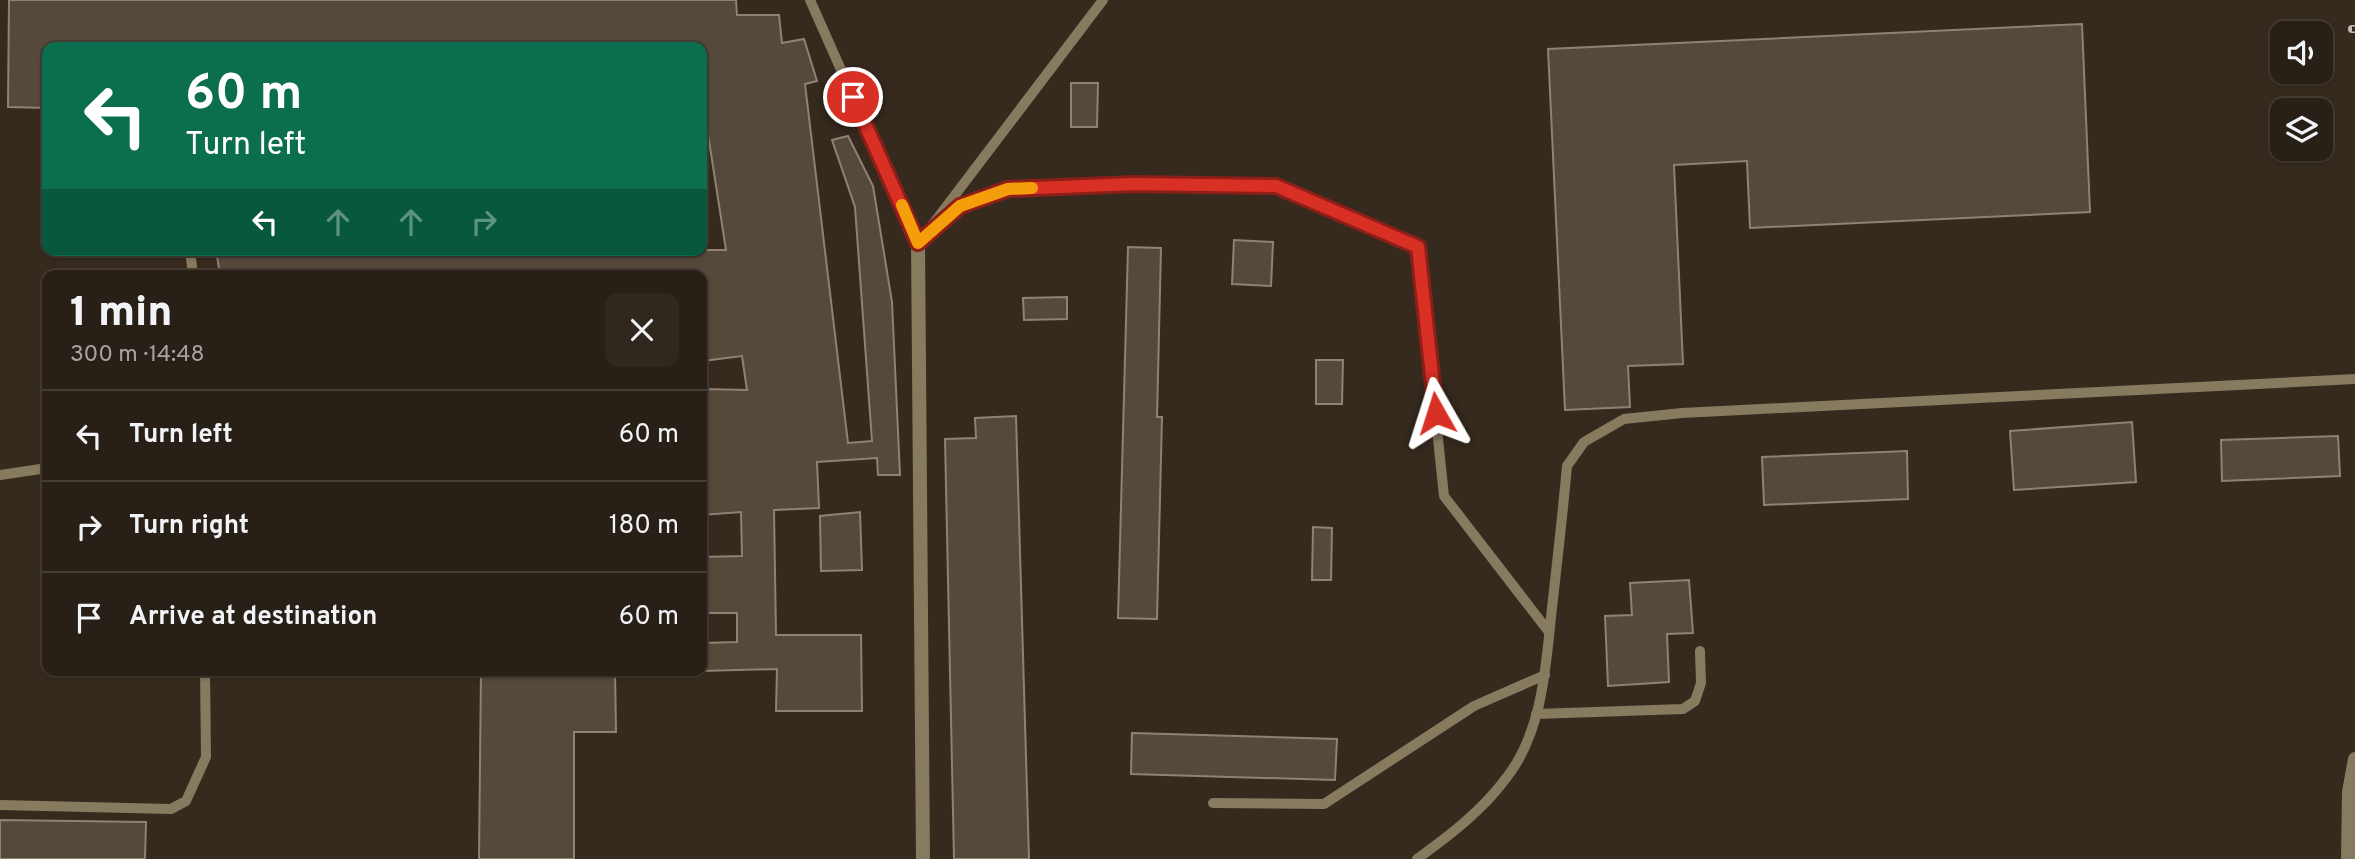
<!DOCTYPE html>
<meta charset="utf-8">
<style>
body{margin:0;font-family:Overpass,sans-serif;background:#30281f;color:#f1f3f6;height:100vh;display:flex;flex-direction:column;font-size:26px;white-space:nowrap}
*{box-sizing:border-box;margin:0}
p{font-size:23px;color:#a5a3a1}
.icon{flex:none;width:38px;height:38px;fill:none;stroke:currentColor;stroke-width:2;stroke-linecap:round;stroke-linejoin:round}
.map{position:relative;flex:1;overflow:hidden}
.drawer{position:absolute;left:42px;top:270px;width:665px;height:406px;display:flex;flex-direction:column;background:#282016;border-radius:14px;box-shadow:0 2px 5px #0004,0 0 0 2px #443e35}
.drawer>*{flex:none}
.hud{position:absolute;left:42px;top:42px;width:665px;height:214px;border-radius:14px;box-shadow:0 2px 5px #0004,0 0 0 2px #443e35;background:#0b6e4f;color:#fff;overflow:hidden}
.controls{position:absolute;left:2270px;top:21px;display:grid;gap:14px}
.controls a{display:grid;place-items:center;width:63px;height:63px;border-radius:14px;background:#282016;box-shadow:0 2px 5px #0004,0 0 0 2px #443e35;font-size:35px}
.pin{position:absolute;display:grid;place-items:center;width:60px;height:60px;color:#fff;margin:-30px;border:4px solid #fff;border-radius:50%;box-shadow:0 2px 7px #0007}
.me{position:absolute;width:77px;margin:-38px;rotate:354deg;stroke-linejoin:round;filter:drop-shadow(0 0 5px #0008)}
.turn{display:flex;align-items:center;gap:24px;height:147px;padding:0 28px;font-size:32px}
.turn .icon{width:91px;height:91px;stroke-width:2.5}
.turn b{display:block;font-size:49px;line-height:60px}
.lanes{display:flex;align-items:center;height:66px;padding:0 28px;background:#0003;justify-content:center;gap:35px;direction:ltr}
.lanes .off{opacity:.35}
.round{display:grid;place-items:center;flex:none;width:74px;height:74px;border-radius:14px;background:#30281f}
.headline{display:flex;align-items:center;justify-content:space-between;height:119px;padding:0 28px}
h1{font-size:42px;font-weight:800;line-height:52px}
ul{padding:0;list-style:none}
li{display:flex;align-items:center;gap:21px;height:91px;padding:0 28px;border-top:2px solid #443e35}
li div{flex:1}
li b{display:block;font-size:26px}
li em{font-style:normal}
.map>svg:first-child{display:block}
.building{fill:#55493b;stroke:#908273;stroke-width:2}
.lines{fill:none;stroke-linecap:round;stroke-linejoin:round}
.lane{stroke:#867a5f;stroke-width:10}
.street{stroke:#867a5f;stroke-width:14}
.rail-casing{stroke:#c1b9b0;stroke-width:8}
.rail{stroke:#362a1e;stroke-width:5;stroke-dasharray:16;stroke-linecap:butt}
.route-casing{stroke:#8d1f18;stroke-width:18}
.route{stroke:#d93025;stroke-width:12}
.slow{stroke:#f59e0b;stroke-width:12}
</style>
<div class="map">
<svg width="2355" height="859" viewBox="0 0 2355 859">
<rect width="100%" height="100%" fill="#362a1e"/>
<path class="building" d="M9,0H736L737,15H779L782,43L804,39L817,81L805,84L848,443L872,441L855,207L832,140L848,136L873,186L892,302L900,475H878L877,458L817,462L819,508L774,510L776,635H861L862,711H776L777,669L702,671V643L737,642V613H702V557L742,556L741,512L702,515V389L747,390L742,356L702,361V275H220L216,250H726L703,102L702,47H47V108L8,107Z
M2082,24L2090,212L1750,228L1747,161L1674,165L1683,364L1628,366L1630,407L1565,410L1548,49Z
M1071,83H1098L1097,127H1071Z
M1234,240L1273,242L1271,286L1232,284Z
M1128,247L1161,248L1157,417H1162L1157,619L1118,618Z
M1067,297V319L1024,320L1023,298Z
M1316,360H1343L1342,404H1316Z
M1016,416L1029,859H954L945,439L976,438L975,418Z
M2132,422L2136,482L2014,490L2010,431Z
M2338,436L2340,476L2222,481L2221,440Z
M1907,451L1908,499L1764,505L1762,457Z
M860,512L862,570L821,571L820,516Z
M1313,527L1332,528L1331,580H1312Z
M1689,580L1693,633L1667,634L1669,682L1608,686L1605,616L1632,615L1630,583Z
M481,670H615L616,732H574V859H479Z
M1132,733L1337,739L1335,780L1131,774Z
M0,820L146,822L145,859H0Z"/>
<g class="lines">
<path class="lane" d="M810,0L918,243
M933,224L1103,0
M918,243L960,206L1008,189L1135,184L1276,186L1418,247L1444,496L1549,632
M190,250L193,275
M0,475L47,468
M1536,714L1683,709L1695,701L1701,683L1700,651
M1213,803L1324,804L1474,706L1545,675
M0,805L171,809L186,801L206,757L205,670
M1417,859C1450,835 1482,811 1507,777C1545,728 1546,658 1553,599C1558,555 1563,510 1567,466L1584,442L1624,419L1682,413L2355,379"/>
<path class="street" d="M918,243L923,859
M2348,859L2349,792L2355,759"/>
<defs>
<path id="rail" d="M2352,29H2355"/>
</defs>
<use href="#rail" class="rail-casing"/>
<use href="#rail" class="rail"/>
</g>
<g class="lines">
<defs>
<path id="route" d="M853,97L918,243L960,206L1008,189L1135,184L1276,186L1418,247L1436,413"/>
</defs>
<use href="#route" class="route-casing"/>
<use href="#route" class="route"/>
<path class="slow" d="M902,205L918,243L960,206L1008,189L1032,188"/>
</g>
</svg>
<div class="controls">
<a><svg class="icon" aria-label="sound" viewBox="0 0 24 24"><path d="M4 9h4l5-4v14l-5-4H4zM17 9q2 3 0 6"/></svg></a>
<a><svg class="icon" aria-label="layers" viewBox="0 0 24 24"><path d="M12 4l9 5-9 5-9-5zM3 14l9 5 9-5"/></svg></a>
</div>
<div class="pin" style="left:853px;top:97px;background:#d93025"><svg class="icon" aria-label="arrive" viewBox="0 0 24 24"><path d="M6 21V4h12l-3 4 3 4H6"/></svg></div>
<svg class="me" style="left:1436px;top:413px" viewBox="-20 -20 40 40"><path d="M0-17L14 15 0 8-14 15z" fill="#d93025" stroke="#fff" stroke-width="4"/></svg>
<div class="hud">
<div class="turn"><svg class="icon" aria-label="left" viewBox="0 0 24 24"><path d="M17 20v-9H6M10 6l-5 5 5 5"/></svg><div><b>60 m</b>Turn left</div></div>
<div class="lanes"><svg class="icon" aria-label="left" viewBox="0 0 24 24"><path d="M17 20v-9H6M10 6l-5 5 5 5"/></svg><svg class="icon off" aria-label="ahead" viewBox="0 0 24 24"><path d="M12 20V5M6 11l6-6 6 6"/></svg><svg class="icon off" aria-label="ahead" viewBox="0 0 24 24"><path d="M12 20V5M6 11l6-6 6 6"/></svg><svg class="icon off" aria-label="right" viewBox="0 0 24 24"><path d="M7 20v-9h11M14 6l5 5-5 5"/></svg></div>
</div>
<section class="drawer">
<div class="headline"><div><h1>1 min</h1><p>300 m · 14:48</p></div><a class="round"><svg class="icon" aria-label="close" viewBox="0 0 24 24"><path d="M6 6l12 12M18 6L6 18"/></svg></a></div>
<ul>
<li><svg class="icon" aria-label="left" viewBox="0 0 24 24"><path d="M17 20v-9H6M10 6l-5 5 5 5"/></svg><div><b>Turn left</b></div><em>60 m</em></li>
<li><svg class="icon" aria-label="right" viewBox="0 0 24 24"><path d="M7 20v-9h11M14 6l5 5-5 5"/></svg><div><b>Turn right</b></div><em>180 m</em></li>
<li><svg class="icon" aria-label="arrive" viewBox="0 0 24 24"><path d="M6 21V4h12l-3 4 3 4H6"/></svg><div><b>Arrive at destination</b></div><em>60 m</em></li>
</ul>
</section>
</div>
